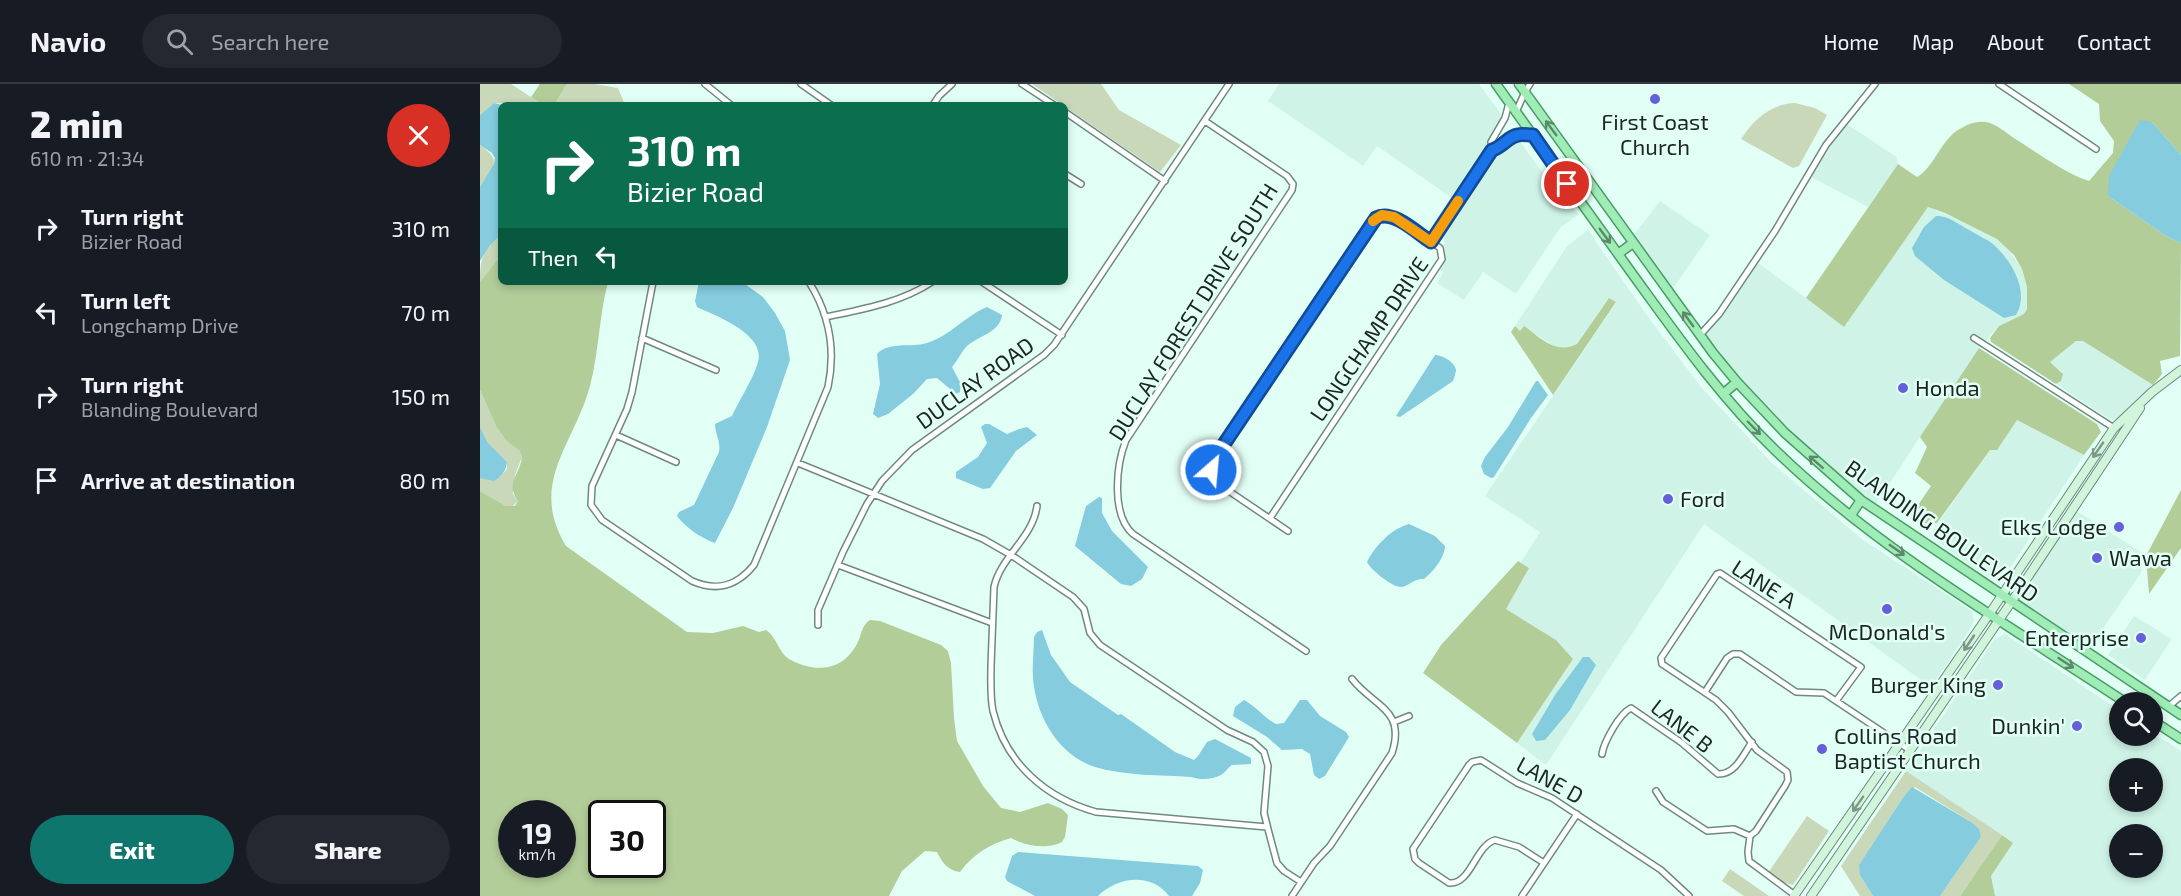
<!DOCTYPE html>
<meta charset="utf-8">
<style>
body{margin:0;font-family:"Exo 2",sans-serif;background:#242831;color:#f1f3f6;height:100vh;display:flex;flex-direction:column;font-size:22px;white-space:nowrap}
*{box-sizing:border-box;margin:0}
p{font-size:20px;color:#9ea1a6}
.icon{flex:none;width:33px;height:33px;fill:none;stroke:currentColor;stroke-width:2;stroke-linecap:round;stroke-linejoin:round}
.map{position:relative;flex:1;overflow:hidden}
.details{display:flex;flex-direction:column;background:#171b24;width:480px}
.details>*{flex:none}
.top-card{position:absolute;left:18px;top:18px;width:570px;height:183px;border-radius:9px;box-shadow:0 3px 9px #0003;background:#0b6e4f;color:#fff;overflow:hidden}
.fabs{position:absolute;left:1629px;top:608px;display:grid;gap:12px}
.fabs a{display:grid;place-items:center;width:54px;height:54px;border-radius:50%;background:#171b24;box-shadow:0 3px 9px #0003;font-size:30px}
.speed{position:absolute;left:18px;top:716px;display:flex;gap:12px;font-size:30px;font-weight:700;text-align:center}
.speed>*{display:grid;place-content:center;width:78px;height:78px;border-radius:50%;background:#171b24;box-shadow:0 3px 9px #0003;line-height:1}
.speed small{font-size:15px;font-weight:400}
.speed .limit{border:3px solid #111;border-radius:9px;background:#fff;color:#111}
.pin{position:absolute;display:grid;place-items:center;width:51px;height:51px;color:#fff;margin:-26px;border:3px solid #fff;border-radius:50%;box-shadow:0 2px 6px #0007}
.me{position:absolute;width:66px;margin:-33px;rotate:27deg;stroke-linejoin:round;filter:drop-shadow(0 0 4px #0008)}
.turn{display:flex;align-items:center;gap:21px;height:126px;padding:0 30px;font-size:27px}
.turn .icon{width:78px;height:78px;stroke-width:2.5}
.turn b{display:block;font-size:42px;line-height:51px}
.then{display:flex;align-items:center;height:57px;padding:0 30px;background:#0003;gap:12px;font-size:22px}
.round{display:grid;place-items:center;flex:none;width:63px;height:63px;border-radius:32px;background:#242831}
.headline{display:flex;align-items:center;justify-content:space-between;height:102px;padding:0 30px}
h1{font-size:36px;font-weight:800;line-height:45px}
.action{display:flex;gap:12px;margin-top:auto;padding:12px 30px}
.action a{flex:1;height:69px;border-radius:36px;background:#0f766e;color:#fff;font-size:24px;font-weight:800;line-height:69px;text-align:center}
.action a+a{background:#242831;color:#f1f3f6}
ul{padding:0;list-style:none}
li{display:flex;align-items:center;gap:18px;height:84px;padding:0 30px}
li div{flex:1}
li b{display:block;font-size:22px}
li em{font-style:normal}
header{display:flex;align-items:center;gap:36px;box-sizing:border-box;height:84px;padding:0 30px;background:#171b24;border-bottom:2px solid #363941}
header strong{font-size:28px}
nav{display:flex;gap:33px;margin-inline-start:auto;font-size:21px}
.search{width:420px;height:54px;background:#242831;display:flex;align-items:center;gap:15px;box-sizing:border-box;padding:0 21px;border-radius:33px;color:#9ea1a6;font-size:22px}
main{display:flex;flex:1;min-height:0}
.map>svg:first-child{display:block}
.built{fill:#cff4e7;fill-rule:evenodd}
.green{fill:#c8d8b8}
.forest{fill:#b3cd99;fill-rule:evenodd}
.water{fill:#84ccde}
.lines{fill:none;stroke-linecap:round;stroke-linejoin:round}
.street-casing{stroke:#6f8980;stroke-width:8}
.secondary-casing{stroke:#6f8980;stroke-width:10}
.primary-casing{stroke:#489e64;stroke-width:11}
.street{stroke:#fff;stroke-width:5}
.secondary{stroke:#d0f5db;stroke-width:8}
.primary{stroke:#a0ecb7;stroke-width:8}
.oneway{stroke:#5e886c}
.oneway2{stroke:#7f9788}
.route-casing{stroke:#114b97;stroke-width:15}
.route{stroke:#1a73e8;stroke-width:10}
.slow{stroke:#f59e0b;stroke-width:10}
.poi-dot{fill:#6560d9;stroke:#e2fff5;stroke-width:2}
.labels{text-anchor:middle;stroke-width:5;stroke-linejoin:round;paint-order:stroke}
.poi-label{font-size:22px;fill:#1b2522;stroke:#e2fff5;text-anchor:start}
.street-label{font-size:22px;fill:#1b2522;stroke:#e2fff5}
</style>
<header>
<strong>Navio</strong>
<div class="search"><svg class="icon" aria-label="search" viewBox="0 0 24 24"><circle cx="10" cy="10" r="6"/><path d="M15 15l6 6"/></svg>Search here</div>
<nav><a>Home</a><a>Map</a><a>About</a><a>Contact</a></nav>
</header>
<main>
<section class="details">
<div class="headline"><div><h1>2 min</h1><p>610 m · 21:34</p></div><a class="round" style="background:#d93025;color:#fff"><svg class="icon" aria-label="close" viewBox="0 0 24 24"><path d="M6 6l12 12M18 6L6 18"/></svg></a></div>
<ul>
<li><svg class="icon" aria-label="right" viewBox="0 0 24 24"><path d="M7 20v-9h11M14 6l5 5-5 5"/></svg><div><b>Turn right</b><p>Bizier Road</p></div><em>310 m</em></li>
<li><svg class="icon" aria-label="left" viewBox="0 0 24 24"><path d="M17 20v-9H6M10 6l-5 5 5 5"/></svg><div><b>Turn left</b><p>Longchamp Drive</p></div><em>70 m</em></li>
<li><svg class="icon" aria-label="right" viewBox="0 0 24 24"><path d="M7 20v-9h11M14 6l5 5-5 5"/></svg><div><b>Turn right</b><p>Blanding Boulevard</p></div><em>150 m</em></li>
<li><svg class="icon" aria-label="arrive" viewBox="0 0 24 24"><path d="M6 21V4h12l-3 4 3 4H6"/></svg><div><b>Arrive at destination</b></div><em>80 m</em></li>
</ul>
<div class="action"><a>Exit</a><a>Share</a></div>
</section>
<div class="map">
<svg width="1701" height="812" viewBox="0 0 1701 812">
<rect width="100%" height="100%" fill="#e2fff5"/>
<path class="built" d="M799,0H999L1021,30L1020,38L995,82L972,114L897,62L883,82L788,17Z
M1365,39L1417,73L1418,80L1388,123L1329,92Z
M1034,55H1038L1066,93L1073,98L1091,123L1099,130L1080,144L1036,210L1003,188L984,216L957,199L963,189L960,186L965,177L964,153L967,145L1006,86L1027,59Z
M1180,117L1230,151L1192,206L1153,152Z
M1448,123L1489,140L1517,155L1526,162L1542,185L1547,203V225L1544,230L1519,242L1499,264L1396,420L1353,387L1306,343L1247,280L1225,251L1239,234L1277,178L1364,242Z
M1108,146L1166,230L1221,303L1293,380L1383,456L1492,527L1494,536L1492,542L1451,603L1224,440L1066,681L1037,659L1093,575L1076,556L1025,525L1049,484L1041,478L1060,448L1005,412L1136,219L1128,215L1097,260L1089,264L1079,265L1044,243L1040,248L1035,242L1087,162Z
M1596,257H1603L1673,301L1640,334L1635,336L1629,335L1576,300L1579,299L1582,288L1569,278Z
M1537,336L1604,371L1527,489L1516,495L1507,492L1449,452L1510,366L1517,365Z
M1595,426L1664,470L1661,489L1609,565L1535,517Z
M1654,532L1692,555L1665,596L1628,571Z
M1525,550L1639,626L1640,651H1670L1686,657L1701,667V812H1515L1511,792L1533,759L1426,687L1510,562L1516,554ZM1640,684H1672V717H1640ZM1640,750H1672V783H1640Z"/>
<path class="green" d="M0,0H31L60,19L74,21L14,19L0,31Z
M87,0H114L138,4L145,21H114L109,18H98L95,21H74Z
M552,0H621L639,26L701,61L680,88Z
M1315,19L1335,24L1347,31L1319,82L1313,84L1261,55C1274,35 1291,20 1315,19Z
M0,61C23,77 13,84 0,103Z
M21,150V171L0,198C0,171 3,170 21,150Z
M0,306L16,342L39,366L42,373L35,391L33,410L38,417L32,423L26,422L0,407V394L20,393L27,385V378L6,358L0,343Z
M1426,687L1522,751L1480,812H1460L1501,753L1491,738L1435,703L1422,715L1380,780V791L1393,812H1380L1361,782Z
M1327,732L1349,747L1313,801L1299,797L1288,789Z
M1250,785L1289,812H1264L1242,797Z"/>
<path class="forest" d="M60,0H87L74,21L60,19L51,13Z
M1589,0H1701V71L1672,38L1628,112L1686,152L1701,159L1700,272L1680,277L1682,290L1673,301L1603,257H1596L1570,278L1583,290L1581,297L1576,300L1511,258L1510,254L1519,242L1544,230L1547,225V203L1542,185L1534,171L1517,155L1465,129L1448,123L1364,243L1326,214L1418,80L1437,93C1453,84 1459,61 1475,48C1485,41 1498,35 1510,39C1519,42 1529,51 1537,56C1561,71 1583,88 1609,97L1633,69L1634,57L1620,37L1619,20Z
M21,171V198H128C119,232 119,268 110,302C94,361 48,399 86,462L207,548L233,549L263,542L279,548L286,546C297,553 298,568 309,575C334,589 362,588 377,560C382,550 381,542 390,536L400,537L461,561L468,567L471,579L474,634L477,657L503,702L521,724L540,728L568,719L582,725L588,731L585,753L582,758C567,766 546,762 531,754C510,760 493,770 480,788C468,787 462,778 457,768L445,767L422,787L409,812H0V407L26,422H35L38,417C25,398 40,391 42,373L39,366L27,357L16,342L0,306V198ZM32,729H82V780H32ZM122,729H172V780H122Z
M1129,214L1136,218L1073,311L1031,248L1035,242L1040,247L1044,242C1061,254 1076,271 1097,260Z
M1499,264L1617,340L1621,348L1604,371L1537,336L1517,366H1510L1457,439H1441L1432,430L1451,402L1435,389L1447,363L1440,353Z
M1701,406V464L1669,510L1666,472Z
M1038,477L1049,484L1026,525L1076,556L1093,575L1037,659L943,589L961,561Z
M1522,751L1533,759L1511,792L1515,812H1480Z"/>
<path class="water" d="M14,19L22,21L21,150L9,163L0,177V103L14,80L15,74L12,69L0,61V31Z
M1660,36L1672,38L1701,71V159L1686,152L1628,112L1629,92Z
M1456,132C1469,132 1478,140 1489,146C1497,151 1507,155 1514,161C1532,177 1550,208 1536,231L1524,234L1464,196L1435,172L1432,164L1444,143Z
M219,198H262L283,213L295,229L305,247L310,276L287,343L253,424L235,459C221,454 206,444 197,432L199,428L214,421L239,368C241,357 235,350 235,340L252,332C259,317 274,293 278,278C286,250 236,232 217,223L215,217Z
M507,223L522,231C520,249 497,252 486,263C481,269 477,277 472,283L481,300L480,308L476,310L457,294L447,295L433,310L408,330L398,334L393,330L400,300L397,270C409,257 431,264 447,259C470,252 485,232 507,223Z
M955,271C962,271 975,278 976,286C976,288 974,295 973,297L920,333L916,332Z
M1056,297H1058L1068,311L1051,334L1014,393L1011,394L1004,390L1001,382L1005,373L1028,343Z
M505,340H509L527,350L539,345L547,343L557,351L536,367L510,404L503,405L476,394V388L498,373L507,359L501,343Z
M0,343L7,358L27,378C26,387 22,392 14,397L0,394Z
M619,413L622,414V429L632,447L668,483L662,495L651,502L641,500L595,462L606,422Z
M929,440L955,452L965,462C965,473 953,488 944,495C935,494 930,501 922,503C913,504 891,486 887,478C895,462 911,445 929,440Z
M562,546L571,571L590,598L638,631L641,630L695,668L714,676L718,672L727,658L735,655L771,674V680L752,681C747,684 745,689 741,691C732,696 720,696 711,693C681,691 645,692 615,683C578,671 556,632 553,594C552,581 554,567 554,553L557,548Z
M1103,573H1109L1116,581L1090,626L1065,656L1056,657L1052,650L1075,611Z
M764,616C777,623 784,634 796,640L804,639L820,616H827L840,632L866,648L869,653L845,692L839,695L834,691L830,670L822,665L802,666L787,653L753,632L755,623Z
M1432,703L1491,738L1499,745L1501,753L1460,812H1393L1380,791L1379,781L1422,715Z
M538,768L718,782L723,786L720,799L712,812H689C671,788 637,793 618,812H555L527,797L525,793L532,772Z"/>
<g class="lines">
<defs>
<path id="street" d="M225,0L251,21
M321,0L351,21
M542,0L574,21
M1519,0L1616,65
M453,21L459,12L472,0
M585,28L685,97
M1036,28L1045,8L1050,0
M725,37L807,92L813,100L812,106L646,356C636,381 631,431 653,450L826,567
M1012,66C1022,63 1027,53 1038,51C1042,50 1048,51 1053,51
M585,90L601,100
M951,158L1012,66L1011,58L1025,34L1029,19
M173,198L152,308L147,325L112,402L111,421L122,436L212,497C237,508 257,502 274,481L348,303C356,265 349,230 329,198
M502,198L582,251
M346,233C383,225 420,219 452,198
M1220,251L1239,230L1295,147L1346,61L1395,0
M162,254L236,286
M1494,254L1634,344
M136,351L196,378
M318,379L503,455L531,471L593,513L604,525L610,549L620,561L747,646L773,658L784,668L788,682L784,729L789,749L797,779L804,787L821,798
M557,422C553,454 521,472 514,503C513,529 512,555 511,582C511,597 510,612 513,627C526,680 566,714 616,728L787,743
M790,434L962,175L960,164L914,133L902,131L891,139L732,380V392L737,399L808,447
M358,481L512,539
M338,541V526L363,468L387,420L402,397L432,366L564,271L574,261L749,0
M1225,608L1247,574L1253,570H1260L1316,608L1344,609L1431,667
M1688,623L1701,612
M914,638L929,632
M1122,670C1124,658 1139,630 1151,624L1202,659L1238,690C1255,691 1263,671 1272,658
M1176,707L1183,718L1227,747L1254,745L1270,752
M1064,779L1039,763L1015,756C995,762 991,801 969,799L939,779L935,775L933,765L989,681L992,678L1001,676L1037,699L1072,714L1181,786L1209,812
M812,812L834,779L850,762L912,669C926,625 894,623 872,595
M1042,812L1097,730
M1316,812L1269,777L1268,768L1270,752L1276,747L1305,702L1308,696L1307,688L1277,666L1248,628L1236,616L1182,580L1181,574L1237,490L1240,489L1381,583L1356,617"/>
<path id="secondary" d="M1314,812L1510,529L1634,344L1672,308L1701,286
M1331,812L1532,517L1660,324"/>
<path id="primary" d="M1016,0C1061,63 1106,125 1151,188C1196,250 1240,313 1296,367C1398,466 1527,540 1645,618
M1039,0L1233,269L1257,298L1305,349L1381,416L1701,631
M1138,170L1153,159
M1243,310L1257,298
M1371,431L1381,416
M1672,636L1701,655"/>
</defs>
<use href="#street" class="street-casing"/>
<use href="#secondary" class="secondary-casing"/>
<use href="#primary" class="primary-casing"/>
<use href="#street" class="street"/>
<use href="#secondary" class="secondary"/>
<use href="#primary" class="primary"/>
</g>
<defs><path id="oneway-shaft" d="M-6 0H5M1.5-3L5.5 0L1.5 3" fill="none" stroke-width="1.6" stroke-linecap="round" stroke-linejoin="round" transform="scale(1.5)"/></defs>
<g class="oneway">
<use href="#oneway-shaft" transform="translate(1071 44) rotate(-126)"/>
<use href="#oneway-shaft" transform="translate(1125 152) rotate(54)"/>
<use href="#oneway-shaft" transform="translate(1208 235) rotate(-126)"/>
<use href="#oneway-shaft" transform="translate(1274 344) rotate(46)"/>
<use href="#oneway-shaft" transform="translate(1336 378) rotate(-139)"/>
<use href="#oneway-shaft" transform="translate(1417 466) rotate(35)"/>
<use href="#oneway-shaft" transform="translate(1586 579) rotate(33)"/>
</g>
<g class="oneway2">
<use href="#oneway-shaft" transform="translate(1618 366) rotate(125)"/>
<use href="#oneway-shaft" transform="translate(1489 559) rotate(124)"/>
<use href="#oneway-shaft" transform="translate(1378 720) rotate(125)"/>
</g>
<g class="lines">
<defs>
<path id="route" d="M731,386L734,375L896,134C913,125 937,149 951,158L1012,66C1023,63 1027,53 1038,51C1042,50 1048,51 1053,51L1087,100"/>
</defs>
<use href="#route" class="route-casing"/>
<use href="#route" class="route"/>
<path class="slow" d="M893,137L902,131L914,133L951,158L978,117"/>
</g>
<g class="poi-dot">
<circle cx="1175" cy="15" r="6"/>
<circle cx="1423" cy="304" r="6"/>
<circle cx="1188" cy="415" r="6"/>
<circle cx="1639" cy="443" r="6"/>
<circle cx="1617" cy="474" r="6"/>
<circle cx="1407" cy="525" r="6"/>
<circle cx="1661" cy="554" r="6"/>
<circle cx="1518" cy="601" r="6"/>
<circle cx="1597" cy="642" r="6"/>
<circle cx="1342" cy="665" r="6"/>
</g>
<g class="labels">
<g class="poi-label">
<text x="1175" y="46" text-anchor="middle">First Coast<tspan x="1175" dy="25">Church</tspan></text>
<text x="1435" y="312">Honda</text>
<text x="1200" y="423">Ford</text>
<text x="1627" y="451" text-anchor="end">Elks Lodge</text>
<text x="1629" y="482">Wawa</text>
<text x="1407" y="556" text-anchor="middle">McDonald's</text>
<text x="1649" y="562" text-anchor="end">Enterprise</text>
<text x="1506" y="609" text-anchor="end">Burger King</text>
<text x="1585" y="650" text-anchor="end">Dunkin'</text>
<text x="1354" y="660">Collins Road<tspan x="1354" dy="25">Baptist Church</tspan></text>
</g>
<g class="street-label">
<text transform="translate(713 228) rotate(-58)" y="8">DUCLAY FOREST DRIVE SOUTH</text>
<text transform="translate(889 255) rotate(-56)" y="8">LONGCHAMP DRIVE</text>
<text transform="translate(495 299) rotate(-36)" y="8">DUCLAY ROAD</text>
<text transform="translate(1462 447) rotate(35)" y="8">BLANDING BOULEVARD</text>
<text transform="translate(1284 500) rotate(32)" y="8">LANE A</text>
<text transform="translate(1202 642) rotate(38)" y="8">LANE B</text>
<text transform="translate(1070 696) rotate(29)" y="8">LANE D</text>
</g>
</g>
</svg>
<div class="fabs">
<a><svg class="icon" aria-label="search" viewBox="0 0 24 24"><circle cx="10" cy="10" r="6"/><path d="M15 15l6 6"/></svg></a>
<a>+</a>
<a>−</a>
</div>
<div class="speed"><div>19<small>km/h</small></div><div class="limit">30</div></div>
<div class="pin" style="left:1087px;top:100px;background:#d93025"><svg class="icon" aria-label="arrive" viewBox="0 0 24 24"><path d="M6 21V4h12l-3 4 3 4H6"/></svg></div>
<svg class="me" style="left:731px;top:386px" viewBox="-20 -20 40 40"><circle r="17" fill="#1a73e8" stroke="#fff" stroke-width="3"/><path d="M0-11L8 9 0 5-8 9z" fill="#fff"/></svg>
<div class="top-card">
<div class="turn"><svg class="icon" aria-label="right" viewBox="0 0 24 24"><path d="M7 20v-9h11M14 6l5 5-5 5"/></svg><div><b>310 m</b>Bizier Road</div></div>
<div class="then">Then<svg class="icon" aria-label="left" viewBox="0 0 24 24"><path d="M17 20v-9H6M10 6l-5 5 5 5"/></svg></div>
</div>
</div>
</main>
